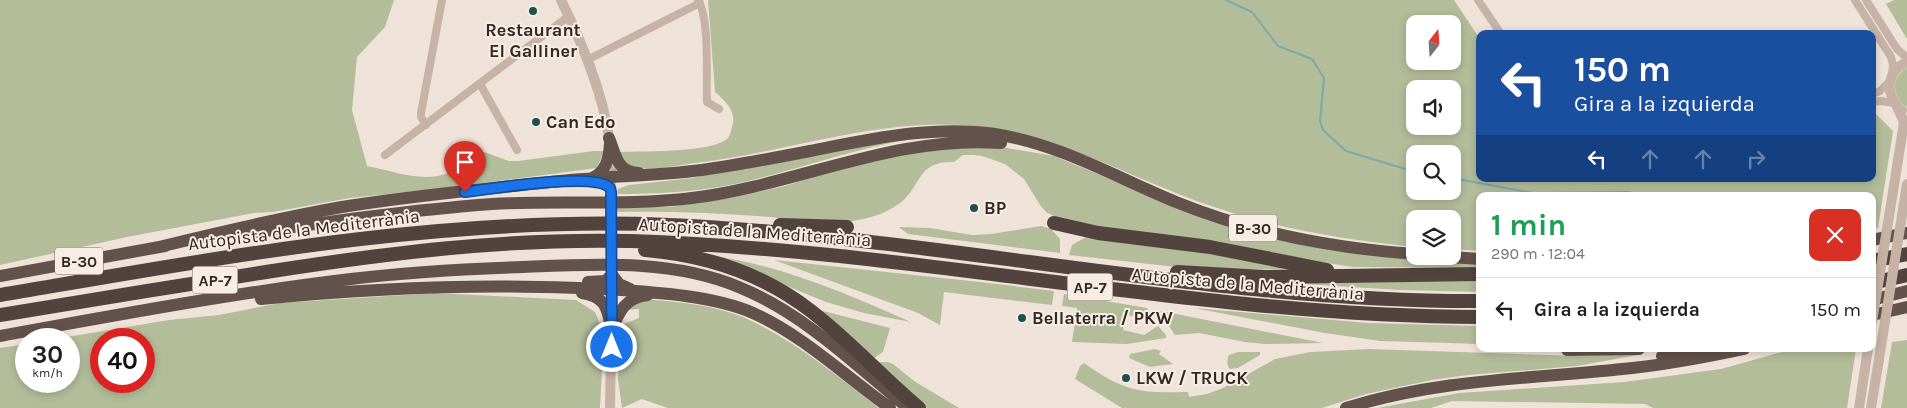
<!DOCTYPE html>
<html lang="es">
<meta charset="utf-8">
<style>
body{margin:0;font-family:Karla,sans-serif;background:#f6f6f6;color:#202124;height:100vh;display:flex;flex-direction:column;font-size:19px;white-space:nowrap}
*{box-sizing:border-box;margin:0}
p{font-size:16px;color:#757577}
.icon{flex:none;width:28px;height:28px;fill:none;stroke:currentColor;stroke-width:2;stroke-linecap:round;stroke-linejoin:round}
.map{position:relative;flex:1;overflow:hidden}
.details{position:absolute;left:1476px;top:192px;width:400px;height:160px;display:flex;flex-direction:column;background:#fff;border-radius:10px;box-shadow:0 2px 8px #0003}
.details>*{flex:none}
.guide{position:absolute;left:1476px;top:30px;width:400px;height:152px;border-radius:10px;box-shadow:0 2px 8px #0003;background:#1a4fa0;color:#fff;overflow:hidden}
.needle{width:32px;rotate:17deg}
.fabs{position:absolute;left:1406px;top:15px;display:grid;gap:10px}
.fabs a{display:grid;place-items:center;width:55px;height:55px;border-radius:10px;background:#fff;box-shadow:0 2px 8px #0003;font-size:25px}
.speed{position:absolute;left:15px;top:328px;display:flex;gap:10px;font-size:25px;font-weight:700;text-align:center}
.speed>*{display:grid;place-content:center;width:65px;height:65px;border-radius:50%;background:#fff;box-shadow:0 2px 8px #0003;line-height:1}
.speed small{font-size:12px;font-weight:400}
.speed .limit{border:8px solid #d22;background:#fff;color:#111}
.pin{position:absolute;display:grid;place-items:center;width:42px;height:42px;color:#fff;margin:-51px -21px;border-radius:50% 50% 50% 0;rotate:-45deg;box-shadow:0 0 5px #0007}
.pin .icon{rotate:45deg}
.me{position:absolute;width:55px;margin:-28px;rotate:0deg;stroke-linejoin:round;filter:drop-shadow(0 0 4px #0008)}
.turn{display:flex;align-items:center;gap:18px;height:105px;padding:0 15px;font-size:22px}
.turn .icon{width:65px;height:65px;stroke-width:2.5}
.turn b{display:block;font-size:35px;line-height:42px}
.lanes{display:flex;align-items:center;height:48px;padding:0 15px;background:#0003;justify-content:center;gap:25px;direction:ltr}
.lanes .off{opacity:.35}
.round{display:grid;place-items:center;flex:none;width:52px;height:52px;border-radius:10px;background:#f6f6f6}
.summary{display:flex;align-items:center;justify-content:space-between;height:85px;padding:0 15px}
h1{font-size:30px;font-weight:700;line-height:38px;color:#1e9e55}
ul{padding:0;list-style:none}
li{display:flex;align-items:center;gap:15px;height:65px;padding:0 15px;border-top:1px solid #e0e0e0}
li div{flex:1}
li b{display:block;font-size:19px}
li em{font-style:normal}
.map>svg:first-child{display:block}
.green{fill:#b3bd9a;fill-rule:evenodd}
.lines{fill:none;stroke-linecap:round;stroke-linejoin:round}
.stream{stroke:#7aaaa9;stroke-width:2}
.minor{stroke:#c6b3a6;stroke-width:8}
.tertiary{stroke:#c6b3a6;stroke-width:10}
.trunk{stroke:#63524b;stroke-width:12}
.motorway{stroke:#53433e;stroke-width:14}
.tertiary-bridge{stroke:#c6b3a6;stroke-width:10}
.route-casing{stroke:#114b97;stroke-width:12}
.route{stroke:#1a73e8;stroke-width:9}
.poi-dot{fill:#1f5051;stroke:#f7ede4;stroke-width:2}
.labels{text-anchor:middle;stroke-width:4;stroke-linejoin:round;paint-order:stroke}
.shield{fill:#f7ede4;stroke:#6d645f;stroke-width:1}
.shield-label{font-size:16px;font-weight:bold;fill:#322926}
.poi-label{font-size:18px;font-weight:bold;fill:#322926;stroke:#f7ede4;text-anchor:start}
.street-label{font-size:18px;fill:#322926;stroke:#f7ede4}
</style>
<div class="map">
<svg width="1907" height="408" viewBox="0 0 1907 408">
<rect width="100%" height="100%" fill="#efe3d9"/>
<path class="green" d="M0,0H394L385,27L357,57L352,110L367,166C395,171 423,184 451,172C462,167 472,157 484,152L509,161H518L594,151H604L597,168L452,187L350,198L273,212L254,213L127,237L0,265Z
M708,0H1454L1480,39V179H1872L1873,111L1893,131L1878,228L1873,229L1872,196H1480V251L1453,249L1452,219H1415V247C1345,240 1278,229 1211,206C1127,177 1052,130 960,125C872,120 783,153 695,163C673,166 646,173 626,165L619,152C641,151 714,153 728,138C730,136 731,130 732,127C737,111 726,102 715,92ZM1415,24H1452V61H1415ZM1415,89H1452V126H1415ZM1415,154H1452V191H1415Z
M1894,0H1907V39L1886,4Z
M1907,68V107C1892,98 1890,77 1907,68Z
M912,139C852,149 794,171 735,184C696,192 656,194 617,194L618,189L629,185L692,178L833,149Z
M1001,147L1054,156L1156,198L1369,254L1480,263V268L1353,267L1107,230L1056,217L1046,212L1040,205L1024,179L1005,164L982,156L973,155H963L954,162C916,161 923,185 900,203C888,212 872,218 858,220C835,225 794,219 770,217C719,213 668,211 617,212V207H669L730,198L785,186L836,170L934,148Z
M1041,226L1051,229L1060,239V253L908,234L899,227L930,228L972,235L991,234Z
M1086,237L1186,246L1299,270L1185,268L1069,255L1072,245Z
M714,256C783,266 847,294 911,322L864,313L826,302Z
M774,260L980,282L1054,291L1052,305L944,292L940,325L918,313Z
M1480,278V292L1400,290L1255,281Z
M435,293L576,300L595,312L604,334L600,408H0V348L26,344V381H69V339H55L169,320L219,315L280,303ZM101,339H144V381H101Z
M1064,294L1147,308L1149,312L1145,319L1123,314L1121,322L1124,323L1123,330L1144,335L1158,326L1166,335V338L1127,344L1072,342L1077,308L1062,306Z
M653,300C683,302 715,306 743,317C793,339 836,375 879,408H668L642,399L622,408L618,379L619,328L624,324L639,318V309L627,310L639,302Z
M1194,308L1368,323L1480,326V344L1380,341L1325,333Z
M823,311L890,328L883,352L874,358L877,362H888L893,364L914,381L959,408H922L821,314Z
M1161,311L1323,343L1265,344L1245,342L1199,333L1175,335L1160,313Z
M1907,340V408H1881L1892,342Z
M1155,349L1161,351L1159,354L1173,364L1150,367L1129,358L1130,354Z
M1369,349L1580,356L1643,354L1577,366L1468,375L1432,380L1366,394L1322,408H1122L1075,379L1080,366L1084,363C1125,392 1139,393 1188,392L1189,397L1207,394L1223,388L1275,359L1310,352Z
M1793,349H1856L1847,408H1653L1645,404L1452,401L1431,408H1377L1459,393L1624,382L1721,369Z
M1238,352H1260V355L1238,368L1230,369C1226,365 1227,359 1229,355Z"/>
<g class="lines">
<path class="stream" d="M1226,0L1252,12L1278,46L1312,59L1324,78L1320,121L1323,130L1346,151L1415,172
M1452,178L1533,193L1630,192L1634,196"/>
<path class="minor" d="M698,0C710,19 706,78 707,102L719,109
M1478,0L1501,34
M1855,0L1891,57L1893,65L1892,74
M1866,0L1897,49L1907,58
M587,60L700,3
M480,84L517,150
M1872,94L1880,91L1890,81
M1872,102L1881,101L1894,103
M426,125L421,117V113L442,0
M385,155L569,16"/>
<path class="tertiary" d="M561,0C582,43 602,90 609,137C612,155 611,173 611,191
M1902,110C1884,96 1886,71 1907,62
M1896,173L1904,122L1897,107
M610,408L612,284
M1859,408L1868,349
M1871,408L1879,359"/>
<path class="trunk" d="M609,138C616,155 617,173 639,173
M590,179C606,173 609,159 610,143
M244,234C327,222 410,210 492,204C559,200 626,206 692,198C797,185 893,135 1001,143
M1872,240L1907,233
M159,247C220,232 280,218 342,207C414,195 487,189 560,181C607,176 655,176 702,170C738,165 774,158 810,151C871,139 933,125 995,134C1060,144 1117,178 1176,202C1252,233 1333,248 1415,254
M1436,256L1480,259
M0,276L165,246
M588,282L605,281L612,275L619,284L630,289
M582,293C607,297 607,309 612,331
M261,299C378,287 487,283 605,289C650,292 712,295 753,313C804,336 845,376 890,408
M1872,300L1907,291
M1872,315L1907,307
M612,331C618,312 626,297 648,295
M0,336C117,315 233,293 351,279C408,272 466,269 523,267C595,264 674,259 741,288C804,314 856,365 908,408
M1567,350L1639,349
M1662,356L1695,349
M1346,408C1442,378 1534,379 1632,368C1669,364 1707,357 1744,349"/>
<path class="motorway" d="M1054,223L1098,233L1210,247L1327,270
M780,225L847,227
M645,250C706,255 762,273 811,311C849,340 882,377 919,408
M1872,261L1907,254
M1177,272L1265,277L1480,274
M1872,283L1907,275
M0,295C219,258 446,215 669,225C940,237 1207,302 1480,301
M0,315C89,300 177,286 266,272C388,253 507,238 631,241C915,250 1195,316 1480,317"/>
<path class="tertiary-bridge" d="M611,191L612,275
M1872,322L1896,173
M1879,359L1907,184"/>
</g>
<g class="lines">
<defs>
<path id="route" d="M465,192C490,189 592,172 609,187C612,190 611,194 611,198L612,347"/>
</defs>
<use href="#route" class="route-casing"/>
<use href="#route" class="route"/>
</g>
<g class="poi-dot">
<circle cx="533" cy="11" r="5"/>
<circle cx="536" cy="122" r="5"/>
<circle cx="974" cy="208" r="5"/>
<circle cx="1022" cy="318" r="5"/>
<circle cx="1126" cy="378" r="5"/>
</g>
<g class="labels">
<g class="shield">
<rect x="1229" y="214.5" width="48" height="27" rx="4"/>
<rect x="55" y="247.5" width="48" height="27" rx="4"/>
<rect x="192.5" y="266.5" width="45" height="27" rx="4"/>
<rect x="1067.5" y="273.5" width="45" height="27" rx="4"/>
</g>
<g class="shield-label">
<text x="1253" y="234">B-30</text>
<text x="79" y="267">B-30</text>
<text x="215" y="286">AP-7</text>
<text x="1090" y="293">AP-7</text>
</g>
<g class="poi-label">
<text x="533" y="36" text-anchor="middle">Restaurant<tspan x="533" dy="21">El Galliner</tspan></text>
<text x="546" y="128">Can Edo</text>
<text x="984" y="214">BP</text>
<text x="1032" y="324">Bellaterra / PKW</text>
<text x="1136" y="384">LKW / TRUCK</text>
</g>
<g class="street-label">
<text transform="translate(304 230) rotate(-7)" y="6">Autopista de la Mediterrània</text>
<text transform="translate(755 232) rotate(4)" y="6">Autopista de la Mediterrània</text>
<text transform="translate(1248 284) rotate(5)" y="6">Autopista de la Mediterrània</text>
</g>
</g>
</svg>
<div class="fabs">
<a><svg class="needle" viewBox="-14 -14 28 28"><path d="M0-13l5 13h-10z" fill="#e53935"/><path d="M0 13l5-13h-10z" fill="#757577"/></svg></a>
<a><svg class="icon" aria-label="sound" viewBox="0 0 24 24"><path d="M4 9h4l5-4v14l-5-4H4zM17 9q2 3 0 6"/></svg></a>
<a><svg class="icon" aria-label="search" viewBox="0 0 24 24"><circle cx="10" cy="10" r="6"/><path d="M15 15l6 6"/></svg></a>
<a><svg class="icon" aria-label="layers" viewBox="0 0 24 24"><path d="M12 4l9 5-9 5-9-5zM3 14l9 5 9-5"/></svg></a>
</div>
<div class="speed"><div>30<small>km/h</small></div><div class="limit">40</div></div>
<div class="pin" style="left:465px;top:192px;background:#d93025"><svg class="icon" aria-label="arrive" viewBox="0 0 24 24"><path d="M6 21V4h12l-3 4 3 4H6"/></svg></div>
<svg class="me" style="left:612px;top:347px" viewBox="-20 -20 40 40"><circle r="17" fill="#1a73e8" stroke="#fff" stroke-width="3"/><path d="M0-11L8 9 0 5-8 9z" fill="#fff"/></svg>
<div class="guide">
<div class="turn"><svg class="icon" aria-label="left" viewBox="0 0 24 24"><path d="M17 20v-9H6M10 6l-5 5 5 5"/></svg><div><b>150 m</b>Gira a la izquierda</div></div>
<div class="lanes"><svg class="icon" aria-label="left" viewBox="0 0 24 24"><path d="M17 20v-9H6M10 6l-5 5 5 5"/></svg><svg class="icon off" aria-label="ahead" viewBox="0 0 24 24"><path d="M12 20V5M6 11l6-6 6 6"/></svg><svg class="icon off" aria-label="ahead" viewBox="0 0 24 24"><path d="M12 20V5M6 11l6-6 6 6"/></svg><svg class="icon off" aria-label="right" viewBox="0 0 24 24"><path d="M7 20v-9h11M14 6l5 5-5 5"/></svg></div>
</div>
<section class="details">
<div class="summary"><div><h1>1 min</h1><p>290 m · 12:04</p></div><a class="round" style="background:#d93025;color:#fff"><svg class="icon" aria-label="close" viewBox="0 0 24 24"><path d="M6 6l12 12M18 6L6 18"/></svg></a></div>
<ul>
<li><svg class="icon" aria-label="left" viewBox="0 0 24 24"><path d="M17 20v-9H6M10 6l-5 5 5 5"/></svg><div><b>Gira a la izquierda</b></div><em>150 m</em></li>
</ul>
</section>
</div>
